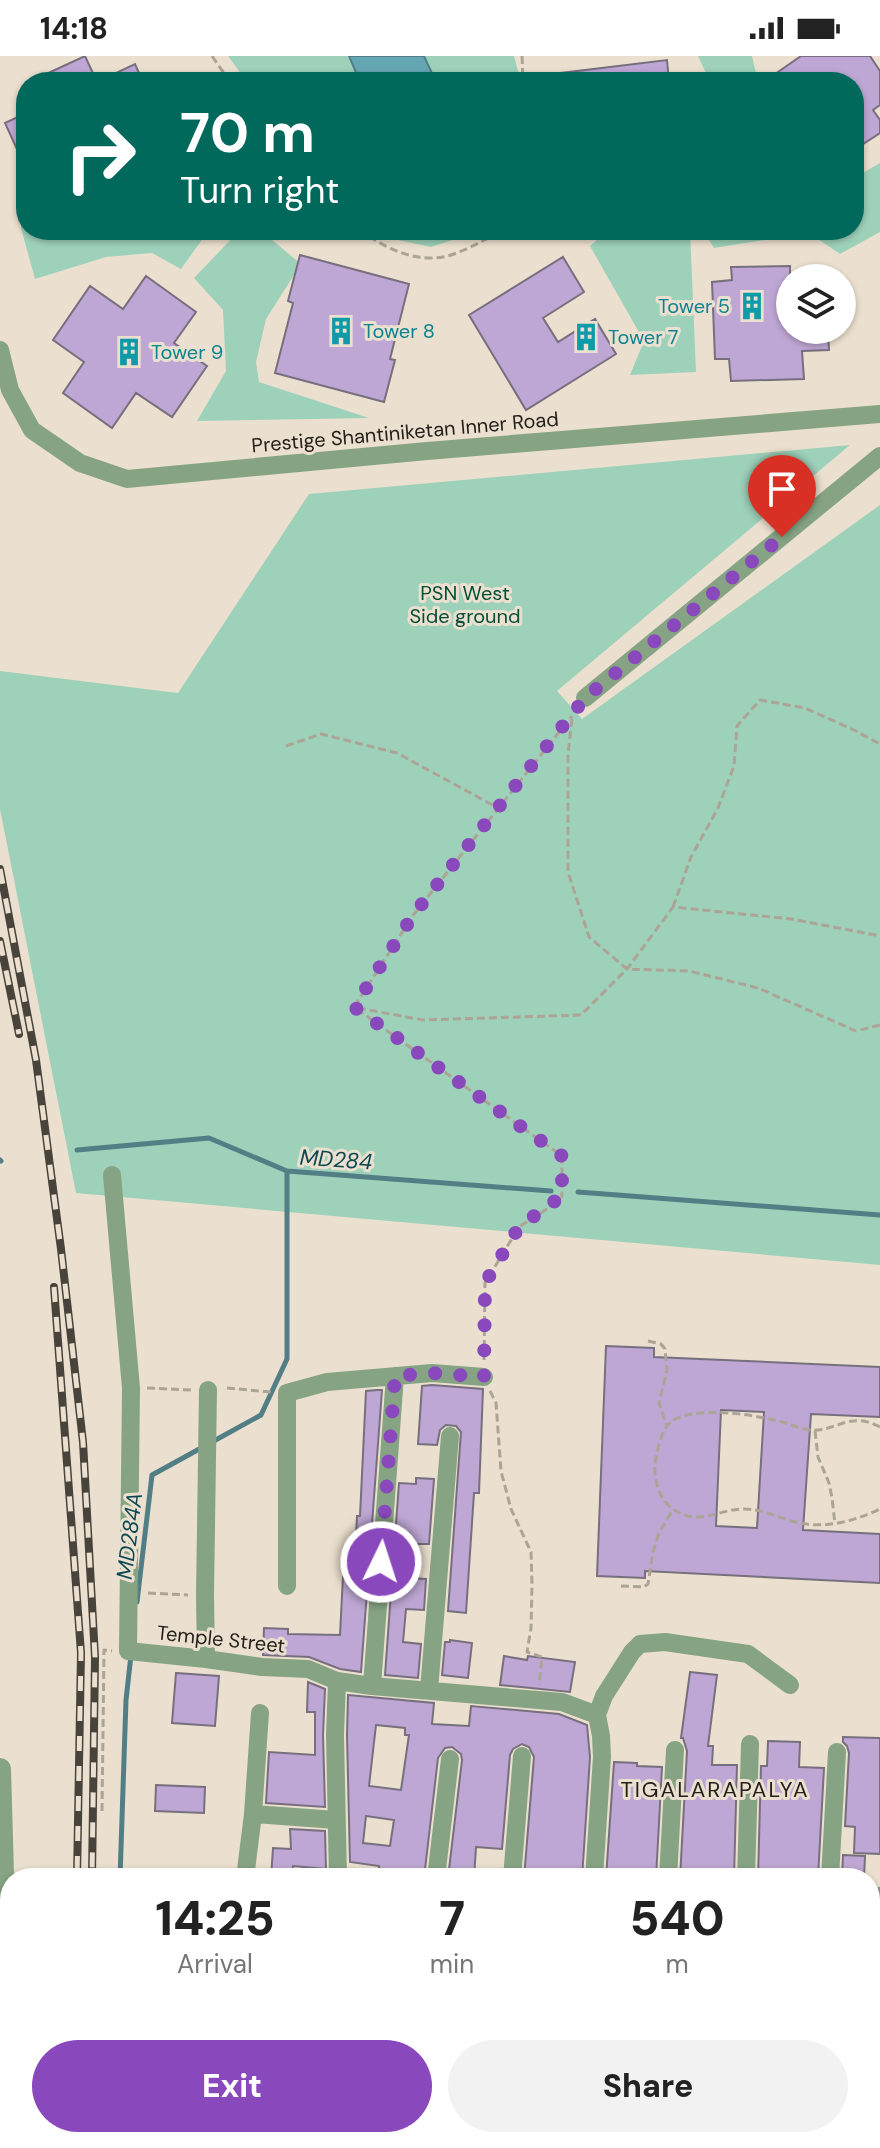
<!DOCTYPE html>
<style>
body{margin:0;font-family:"DM Sans",sans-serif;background:#f2f2f2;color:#222;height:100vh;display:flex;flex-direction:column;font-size:30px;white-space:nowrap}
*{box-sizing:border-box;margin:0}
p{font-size:26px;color:#767676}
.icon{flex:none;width:44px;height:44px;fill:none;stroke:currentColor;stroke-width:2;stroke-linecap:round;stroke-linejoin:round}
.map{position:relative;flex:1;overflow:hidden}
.sheet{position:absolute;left:0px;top:1812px;width:880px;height:280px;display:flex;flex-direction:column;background:#fff;border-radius:32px 32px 0 0;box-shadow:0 2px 6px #0004}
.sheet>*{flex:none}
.hud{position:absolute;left:16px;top:16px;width:848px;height:168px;border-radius:32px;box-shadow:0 2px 6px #0004;background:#00695c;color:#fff;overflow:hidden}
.controls{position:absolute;left:776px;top:208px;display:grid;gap:16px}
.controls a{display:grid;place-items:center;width:80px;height:80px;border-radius:50%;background:#fff;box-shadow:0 2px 6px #0004;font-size:40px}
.pin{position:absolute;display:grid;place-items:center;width:68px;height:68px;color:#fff;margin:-82px -34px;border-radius:50% 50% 50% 0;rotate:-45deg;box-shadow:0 0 8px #0007}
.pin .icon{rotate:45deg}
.me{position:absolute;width:88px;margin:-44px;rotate:4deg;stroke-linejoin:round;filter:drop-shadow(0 0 6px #0008)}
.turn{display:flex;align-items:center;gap:28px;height:168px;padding:0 32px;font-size:36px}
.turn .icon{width:104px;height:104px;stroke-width:2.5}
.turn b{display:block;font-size:56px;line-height:68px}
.eta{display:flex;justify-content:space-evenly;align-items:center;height:136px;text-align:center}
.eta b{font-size:48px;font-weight:800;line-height:56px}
.action{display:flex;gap:16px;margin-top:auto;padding:16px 32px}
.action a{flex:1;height:92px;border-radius:48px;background:#8a48bd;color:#fff;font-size:32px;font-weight:800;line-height:92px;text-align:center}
.action a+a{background:#f2f2f2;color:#222}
.status{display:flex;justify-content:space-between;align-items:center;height:56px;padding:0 40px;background:#fff;direction:ltr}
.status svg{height:22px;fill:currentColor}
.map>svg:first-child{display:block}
.green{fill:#9ed1b9}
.water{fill:#65a6b3;stroke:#527e85;stroke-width:2}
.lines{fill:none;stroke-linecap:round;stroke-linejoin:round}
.stream{stroke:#527e85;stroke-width:5}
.building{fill:#bea7d4;stroke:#776f7e;stroke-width:2;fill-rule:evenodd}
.path{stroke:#aca496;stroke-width:3;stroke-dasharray:8 4;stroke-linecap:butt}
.minor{stroke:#86a483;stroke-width:18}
.tertiary{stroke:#86a483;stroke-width:22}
.rail-casing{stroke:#48433b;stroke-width:8}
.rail{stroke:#ebe0cf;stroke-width:5;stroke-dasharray:15;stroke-linecap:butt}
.route{stroke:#8a48bd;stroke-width:14;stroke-dasharray:0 25.2}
.labels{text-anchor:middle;stroke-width:6;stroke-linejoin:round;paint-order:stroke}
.culture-label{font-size:20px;fill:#0d838f;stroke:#ebe0cf;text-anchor:start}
.street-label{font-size:20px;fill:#24201a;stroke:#ebe0cf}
.park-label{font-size:20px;fill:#024f37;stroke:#ebe0cf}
.water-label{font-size:22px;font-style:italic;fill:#0d4953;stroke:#ebe0cf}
.neighbourhood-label{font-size:22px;letter-spacing:2px;fill:#24201a;stroke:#ebe0cf}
</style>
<div class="status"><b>14:18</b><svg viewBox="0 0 49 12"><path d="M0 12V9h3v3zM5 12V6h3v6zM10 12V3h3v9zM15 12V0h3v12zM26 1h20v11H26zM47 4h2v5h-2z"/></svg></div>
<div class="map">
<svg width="880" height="2092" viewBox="0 0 880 2092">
<rect width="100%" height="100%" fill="#ebe0cf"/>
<path class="green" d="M228,0H514L521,26H247Z
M698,0H752L758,26H710Z
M880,107V176L840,198L809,177L714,192L704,176V174H854V122Z
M22,146L26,147V174H209L181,213L152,197L106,201L35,223L21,172Z
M240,174H260L301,208L266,263L256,306L259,326L369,362L197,365L226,315L223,254L194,222Z
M380,174H483L431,191L389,182Z
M608,174H690L696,316L630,319L644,285L590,190Z
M850,389L557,635L582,663L880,449V1209L76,1137L0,753V615L178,637L309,438Z"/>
<path class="water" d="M349,0H424L436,26H360Z"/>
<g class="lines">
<path class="stream" d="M77,1094L209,1082L287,1115L551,1135
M0,1104L1,1105
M578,1136L880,1159
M212,1386L261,1359L287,1303V1115
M137,1546L152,1419L203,1391
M120,1822L126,1644L131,1599
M100,2092L102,2082"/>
</g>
<path class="building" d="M85,0L97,26L135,8L143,26H29Z
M801,0H870L880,15V49L873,54L880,64V77L854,94V26H785L778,16Z
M667,4L669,26H561V17Z
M26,57V113L5,67Z
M300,199L409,228L390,303L395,304L384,346L275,317L293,247L288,245Z
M563,201L584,236L543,262L558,286L595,263L616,298L526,354L469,259Z
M790,210V274H828L829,294L802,295L804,323L731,325L729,303H715L712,226L732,224L731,211Z
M146,220L196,256L174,287L207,310L172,361L136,337L112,372L63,337L84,306L53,284L90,230L123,253Z
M606,1290L654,1292V1301L880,1311V1361L811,1358L803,1474L880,1478V1527L645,1515V1522L597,1520ZM721,1354L764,1356L757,1472L716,1470Z
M432,1329L483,1333L479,1437H474L466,1557L448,1555L461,1376L456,1370L446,1369L440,1374L437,1389L418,1388L422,1330Z
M377,1334H382L361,1616L340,1613L309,1601L263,1599L264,1572L288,1573V1578L340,1579L343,1520L354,1521L357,1460H360L366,1335Z
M416,1422L434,1423L429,1488H410L409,1522L426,1523L424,1554L406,1553L403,1586L421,1588L418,1622L385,1619L399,1427L416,1428Z
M450,1584L472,1587L468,1622L442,1619L445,1586H450Z
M504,1600L527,1604L528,1600L575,1606L570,1636L500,1629Z
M690,1616L717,1619L708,1690H713L712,1709H737L734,1822H680L687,1695L683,1682H681Z
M176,1617L219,1620L215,1670L172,1667Z
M308,1626L325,1633L323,1679L325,1751L266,1747L269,1696L315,1699V1656H307Z
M348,1639L434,1647L432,1668L469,1670L471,1650L559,1658L587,1669L590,1701L582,1822H524L534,1701L529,1691L522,1688L513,1693L510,1699L502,1793L476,1791L474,1822H448L462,1704L461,1698L452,1691L445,1692L438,1702L424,1822H379V1810L350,1806L347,1679ZM376,1669L405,1672V1679H409L401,1734L369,1730ZM366,1760L394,1764L390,1790L363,1787Z
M843,1681L880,1682V1798L854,1797L855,1771L845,1770L849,1697L847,1690L843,1686Z
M768,1685L800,1686L799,1711L824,1712L818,1822H758L761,1710H767Z
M614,1706L637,1707V1710L662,1711L656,1822H606Z
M156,1729L205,1731L204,1757L155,1755Z
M290,1773L325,1775L326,1813L293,1810L292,1822H271L273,1792L291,1793Z
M843,1799L865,1800L864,1822H842Z"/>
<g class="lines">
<path class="path" d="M212,0L230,26
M522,0L523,26
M359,174C385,191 411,206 443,201C460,198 481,185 497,178L500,174
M572,663L568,697V816L589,881L627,913L689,915L758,932L856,975L880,969
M286,690L321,678L397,697L498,752
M673,851L691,801L718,752L734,710L737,670L760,644L805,652L854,674L880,688
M358,952L423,964L581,959L627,913L673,851L791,863L880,880
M648,1285L661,1288L665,1293L667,1314L659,1347L667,1371
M484,1304L485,1227L519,1171L550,1151L562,1140V1100L354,951L414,858L572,660
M147,1332L191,1334
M227,1332L271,1336
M490,1335L496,1347L501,1415L511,1453L531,1496L532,1528L531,1572L527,1596L542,1601L539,1629
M880,1371C846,1353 834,1380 804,1373C794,1370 784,1366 774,1364C749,1358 695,1350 672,1365C661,1373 656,1397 655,1410C654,1425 660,1445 673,1453C699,1471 718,1453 744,1453C761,1453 776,1460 791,1465C823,1474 852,1466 880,1453
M815,1375L818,1401L829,1427L832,1442L835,1468
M621,1530L644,1531L648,1528L653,1496L659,1477L673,1453
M148,1537L188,1539
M102,1755L104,1594L112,1595"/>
<path class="minor" d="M0,294L10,334L32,374L80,407L127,423L427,395L880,358
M585,642L880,400
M112,1119L131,1332L128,1595L206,1603L262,1611L308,1613L337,1625L372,1630L562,1646L597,1659
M287,1530V1337L327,1326L432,1317L484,1321
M206,1603L205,1539L208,1334
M337,1625L335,1679L338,1822
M372,1630L395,1320
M429,1634L450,1380
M253,1758L336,1764
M245,1822L253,1758L260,1657
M436,1822L450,1703
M512,1822L522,1700
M594,1822L602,1701L601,1680L597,1659L604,1640L632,1596L640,1588L665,1586L748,1598L790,1629
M668,1822L675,1694
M746,1822L750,1688
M830,1822L837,1696
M870,1841L880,1840
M870,1896H880
M870,1955L880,1917
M362,2082L363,2092
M505,2082V2092
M646,2092L657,2082"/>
<path class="tertiary" d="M0,1713L3,1817V1908L0,1929"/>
<defs>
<path id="rail" d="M0,813L36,1004L61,1193L83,1386L95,1601L92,1822
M0,885L19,978
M54,1231L81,1597L77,1822
M63,2092L64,2082
M77,2092L78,2082"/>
</defs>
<use href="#rail" class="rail-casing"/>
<use href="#rail" class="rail"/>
</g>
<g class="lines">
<path class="route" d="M381,1506L395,1320L432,1317L484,1321L485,1227L519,1171L562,1140V1100L354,951L414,858L585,642L782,481"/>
</g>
<defs>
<symbol id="building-bare" viewBox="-9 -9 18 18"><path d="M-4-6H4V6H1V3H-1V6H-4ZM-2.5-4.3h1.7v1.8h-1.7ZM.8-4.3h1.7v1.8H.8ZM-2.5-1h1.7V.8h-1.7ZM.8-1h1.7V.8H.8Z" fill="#0f9aa8" stroke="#ebe0cf" stroke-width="2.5" paint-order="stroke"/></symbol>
</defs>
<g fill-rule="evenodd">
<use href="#building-bare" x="732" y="230" width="40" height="40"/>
<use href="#building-bare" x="321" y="255" width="40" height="40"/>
<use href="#building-bare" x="566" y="261" width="40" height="40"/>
<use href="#building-bare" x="109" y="276" width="40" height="40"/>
</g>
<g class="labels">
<g class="culture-label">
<text x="730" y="257" text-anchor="end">Tower 5</text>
<text x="363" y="282">Tower 8</text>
<text x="608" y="288">Tower 7</text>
<text x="151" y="303">Tower 9</text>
</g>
<g class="street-label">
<text transform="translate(405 376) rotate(-5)" y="7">Prestige Shantiniketan Inner Road</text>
<text transform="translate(221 1583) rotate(6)" y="7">Temple Street</text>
</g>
<g class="park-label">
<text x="465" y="544">PSN West<tspan x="465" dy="23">Side ground</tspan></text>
</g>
<g class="water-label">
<text transform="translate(336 1103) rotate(4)" y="8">MD284</text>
<text transform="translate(129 1480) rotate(-83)" y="8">MD284A</text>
</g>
<g class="neighbourhood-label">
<text x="715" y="1741">TIGALARAPALYA</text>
</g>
</g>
</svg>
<div class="controls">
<a><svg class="icon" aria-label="layers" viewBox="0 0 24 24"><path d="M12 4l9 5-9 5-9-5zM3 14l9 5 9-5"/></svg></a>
</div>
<div class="pin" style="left:782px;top:481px;background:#d93025"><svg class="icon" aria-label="arrive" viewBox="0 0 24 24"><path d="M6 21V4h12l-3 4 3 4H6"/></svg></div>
<svg class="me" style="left:381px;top:1506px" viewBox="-20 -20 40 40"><circle r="17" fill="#8a48bd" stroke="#fff" stroke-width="3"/><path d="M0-11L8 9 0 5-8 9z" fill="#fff"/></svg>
<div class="hud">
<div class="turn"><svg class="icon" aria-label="right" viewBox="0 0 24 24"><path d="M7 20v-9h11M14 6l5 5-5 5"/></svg><div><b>70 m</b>Turn right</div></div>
</div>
<section class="sheet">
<div class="eta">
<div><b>14:25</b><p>Arrival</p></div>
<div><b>7</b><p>min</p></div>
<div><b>540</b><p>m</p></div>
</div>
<div class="action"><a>Exit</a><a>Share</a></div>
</section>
</div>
